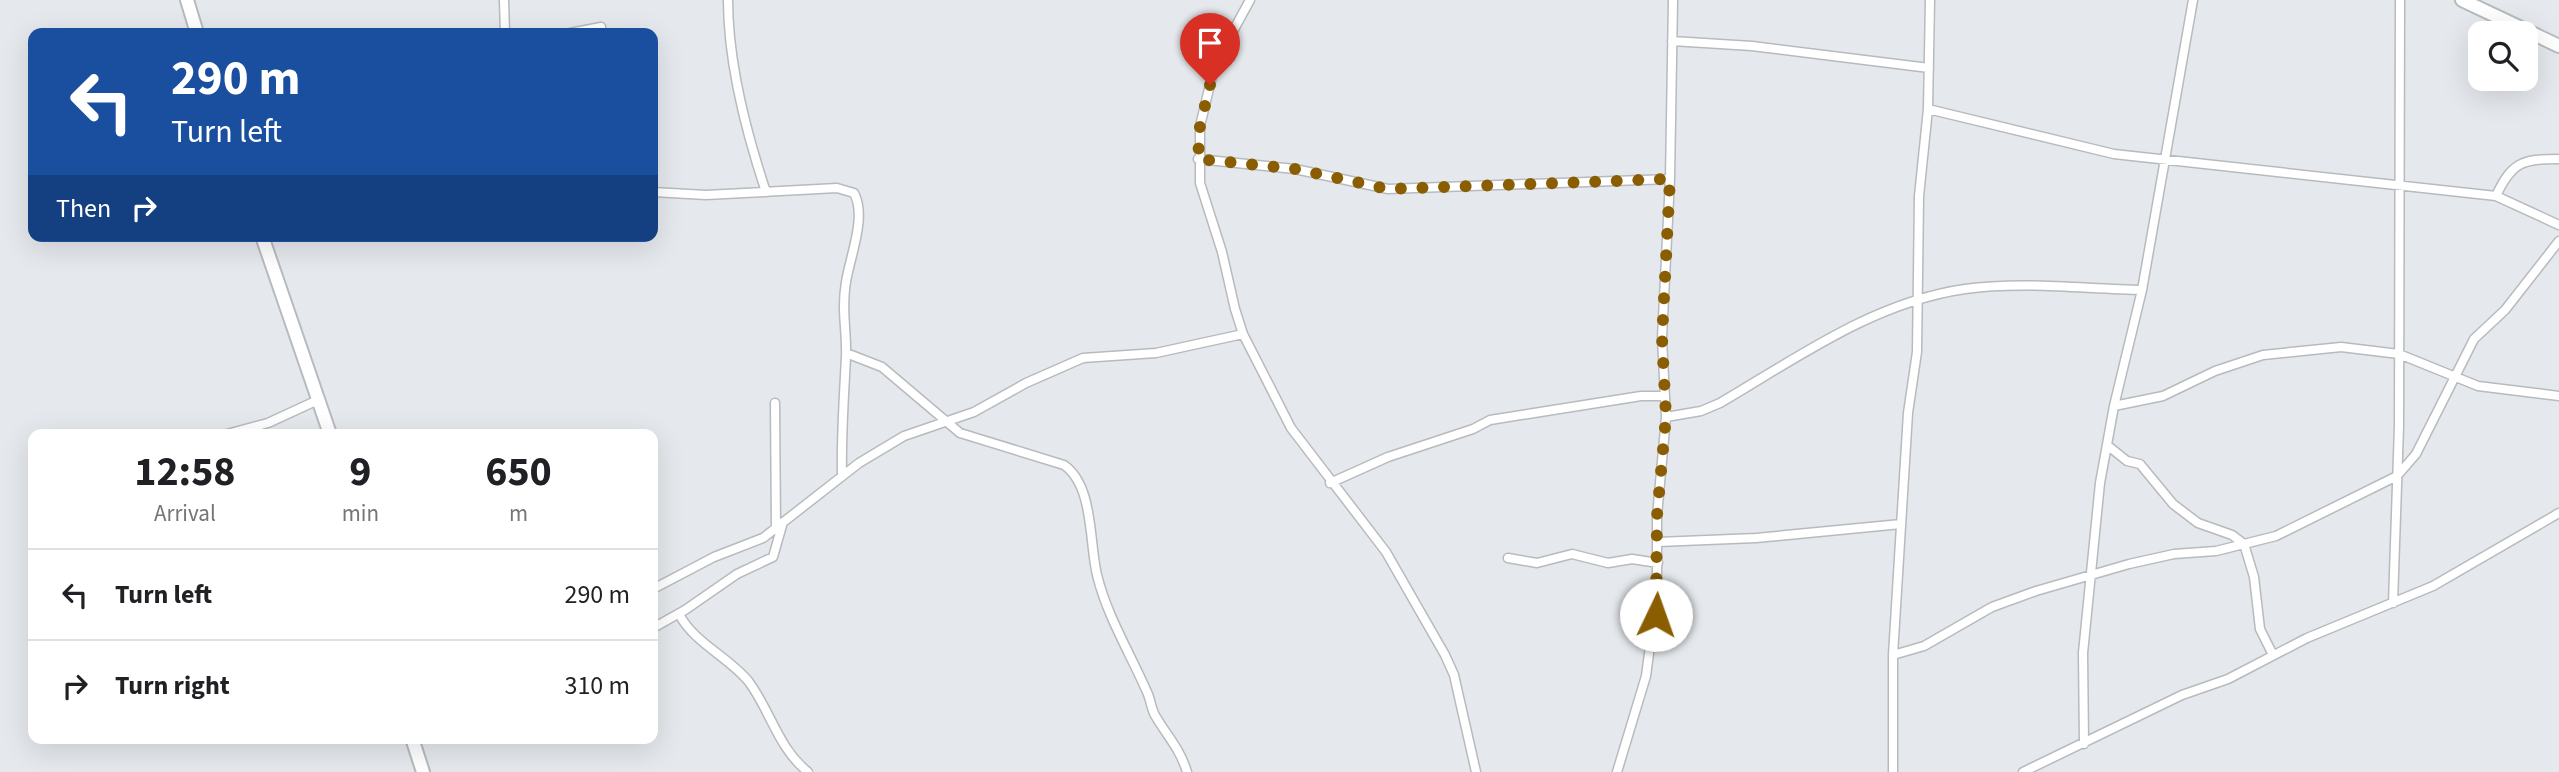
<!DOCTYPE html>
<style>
body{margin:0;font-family:"Source Sans 3",sans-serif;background:#f2f2f2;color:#202124;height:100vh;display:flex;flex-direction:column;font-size:26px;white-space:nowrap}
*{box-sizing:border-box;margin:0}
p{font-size:23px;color:#757577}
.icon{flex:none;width:38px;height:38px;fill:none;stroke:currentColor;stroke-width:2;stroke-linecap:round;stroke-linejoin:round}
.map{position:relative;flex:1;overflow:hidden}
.side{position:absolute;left:28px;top:429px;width:630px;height:315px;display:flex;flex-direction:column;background:#fff;border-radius:14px;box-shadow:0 7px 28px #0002}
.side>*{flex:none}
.top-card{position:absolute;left:28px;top:28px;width:630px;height:214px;border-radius:14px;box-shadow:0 7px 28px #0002;background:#1a4fa0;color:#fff;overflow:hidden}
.buttons{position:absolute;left:2468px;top:21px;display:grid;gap:14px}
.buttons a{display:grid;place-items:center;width:70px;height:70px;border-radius:14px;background:#fff;box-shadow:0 7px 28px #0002;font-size:35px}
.pin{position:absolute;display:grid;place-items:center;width:60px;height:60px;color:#fff;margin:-72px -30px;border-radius:50% 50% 50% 0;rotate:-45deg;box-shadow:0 0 7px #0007}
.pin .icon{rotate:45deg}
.me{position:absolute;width:77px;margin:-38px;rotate:3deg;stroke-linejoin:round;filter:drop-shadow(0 0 5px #0008)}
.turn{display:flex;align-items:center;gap:24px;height:147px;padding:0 28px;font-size:32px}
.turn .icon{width:91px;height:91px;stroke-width:2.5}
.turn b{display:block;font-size:49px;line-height:60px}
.then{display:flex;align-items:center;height:66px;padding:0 28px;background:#0003;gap:14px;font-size:26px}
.eta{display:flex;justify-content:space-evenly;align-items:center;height:119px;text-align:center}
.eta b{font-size:42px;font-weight:700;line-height:49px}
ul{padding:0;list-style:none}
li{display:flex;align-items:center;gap:21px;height:91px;padding:0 28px;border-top:2px solid #e0e0e0}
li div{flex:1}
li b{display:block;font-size:26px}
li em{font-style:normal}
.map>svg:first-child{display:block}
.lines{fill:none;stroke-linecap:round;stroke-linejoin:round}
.street-casing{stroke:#b7babe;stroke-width:11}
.secondary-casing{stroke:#b7babe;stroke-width:16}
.street{stroke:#fff;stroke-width:8}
.secondary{stroke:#fff;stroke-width:12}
.route{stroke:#8a5e00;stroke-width:12;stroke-dasharray:0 21.6}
</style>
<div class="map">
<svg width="2559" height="772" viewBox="0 0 2559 772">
<rect width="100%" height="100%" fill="#e5e8ec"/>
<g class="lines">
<defs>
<path id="street" d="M504,0L505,33
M728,0C728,64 746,132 766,192
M1250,0L1215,64L1200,126V183L1222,252L1235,309L1243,334L1291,428L1386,552L1445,655L1454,675L1476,772
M570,33L601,27
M1672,41L1752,46L1929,68
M1928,109L2114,154L2496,196L2559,225
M1198,159L1295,169L1388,189L1670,179
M653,192L706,195L837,188L854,193C867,217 850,256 846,282C841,311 847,330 846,357C844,397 841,436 842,476
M2496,196C2512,162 2522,159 2559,159
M846,353L882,367L960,433L1064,465C1094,486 1089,542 1097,575C1107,616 1130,653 1147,692C1151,700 1151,710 1156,717C1168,737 1180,749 1187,772
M775,403L776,529
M2114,406L2163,396L2215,371L2263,355L2341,347L2399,354L2478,386L2559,396
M1666,417L1701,411L1720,403C1797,358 1874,302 1965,289C2022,281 2084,289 2142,290
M227,434L268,423L320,399
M2107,445L2127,461L2140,464L2173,504L2198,523L2232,535L2244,544L2254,577L2260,629L2273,655
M1330,483L1388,457L1473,429L1490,420L1641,396H1664
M1658,542L1756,538L1901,524
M1508,558L1537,563L1572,554L1608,563L1632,559L1658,563
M653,589L714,557L763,538L859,463L904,436L974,412L1026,383L1083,358L1156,353L1243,334
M2393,603L2399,426L2400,0
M679,614C694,643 729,657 749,682C771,712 778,748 808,772
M653,628L685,610L737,574L773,557L783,522
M1893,655L1924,646L1992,607L2036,591L2129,564L2174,554L2216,551L2276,536L2397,476L2416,454L2474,339L2505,310L2559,241
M2084,744L2083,653L2100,483L2114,406L2142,290L2193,0
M1617,772L1646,676L1657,594V516L1666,417L1662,338L1670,179L1673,0
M1893,772V655L1908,413L1917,352L1919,196L1928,109L1930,0
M2023,772L2182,695L2228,679L2307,638L2433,586L2559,513"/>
<path id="secondary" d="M187,0L197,33
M2462,0L2559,46
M262,236L330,434
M412,738L423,772"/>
</defs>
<use href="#street" class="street-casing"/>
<use href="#secondary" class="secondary-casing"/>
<use href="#street" class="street"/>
<use href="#secondary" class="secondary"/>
</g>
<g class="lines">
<path class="route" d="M1210,85L1200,126L1198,159L1296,169L1388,189L1670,179L1662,338L1666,416L1657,516L1656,615"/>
</g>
</svg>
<div class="buttons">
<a><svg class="icon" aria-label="search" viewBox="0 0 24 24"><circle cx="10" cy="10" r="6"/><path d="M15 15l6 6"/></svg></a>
</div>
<div class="pin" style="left:1210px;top:85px;background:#d93025"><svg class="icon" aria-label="arrive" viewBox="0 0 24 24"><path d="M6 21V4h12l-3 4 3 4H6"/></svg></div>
<svg class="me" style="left:1656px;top:615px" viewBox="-20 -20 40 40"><circle r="19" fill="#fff"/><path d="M0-13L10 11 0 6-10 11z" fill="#8a5e00"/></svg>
<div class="top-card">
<div class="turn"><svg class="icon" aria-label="left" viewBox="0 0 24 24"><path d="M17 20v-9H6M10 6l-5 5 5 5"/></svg><div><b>290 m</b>Turn left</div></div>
<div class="then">Then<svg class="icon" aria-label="right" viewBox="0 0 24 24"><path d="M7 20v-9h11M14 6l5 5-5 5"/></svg></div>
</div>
<section class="side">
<div class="eta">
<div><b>12:58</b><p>Arrival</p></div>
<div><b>9</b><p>min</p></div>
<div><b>650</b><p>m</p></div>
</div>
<ul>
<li><svg class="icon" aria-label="left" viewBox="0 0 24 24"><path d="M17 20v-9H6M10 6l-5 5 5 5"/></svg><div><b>Turn left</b></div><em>290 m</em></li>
<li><svg class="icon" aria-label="right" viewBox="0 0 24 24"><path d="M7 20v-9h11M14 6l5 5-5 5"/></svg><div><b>Turn right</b></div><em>310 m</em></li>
</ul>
</section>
</div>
